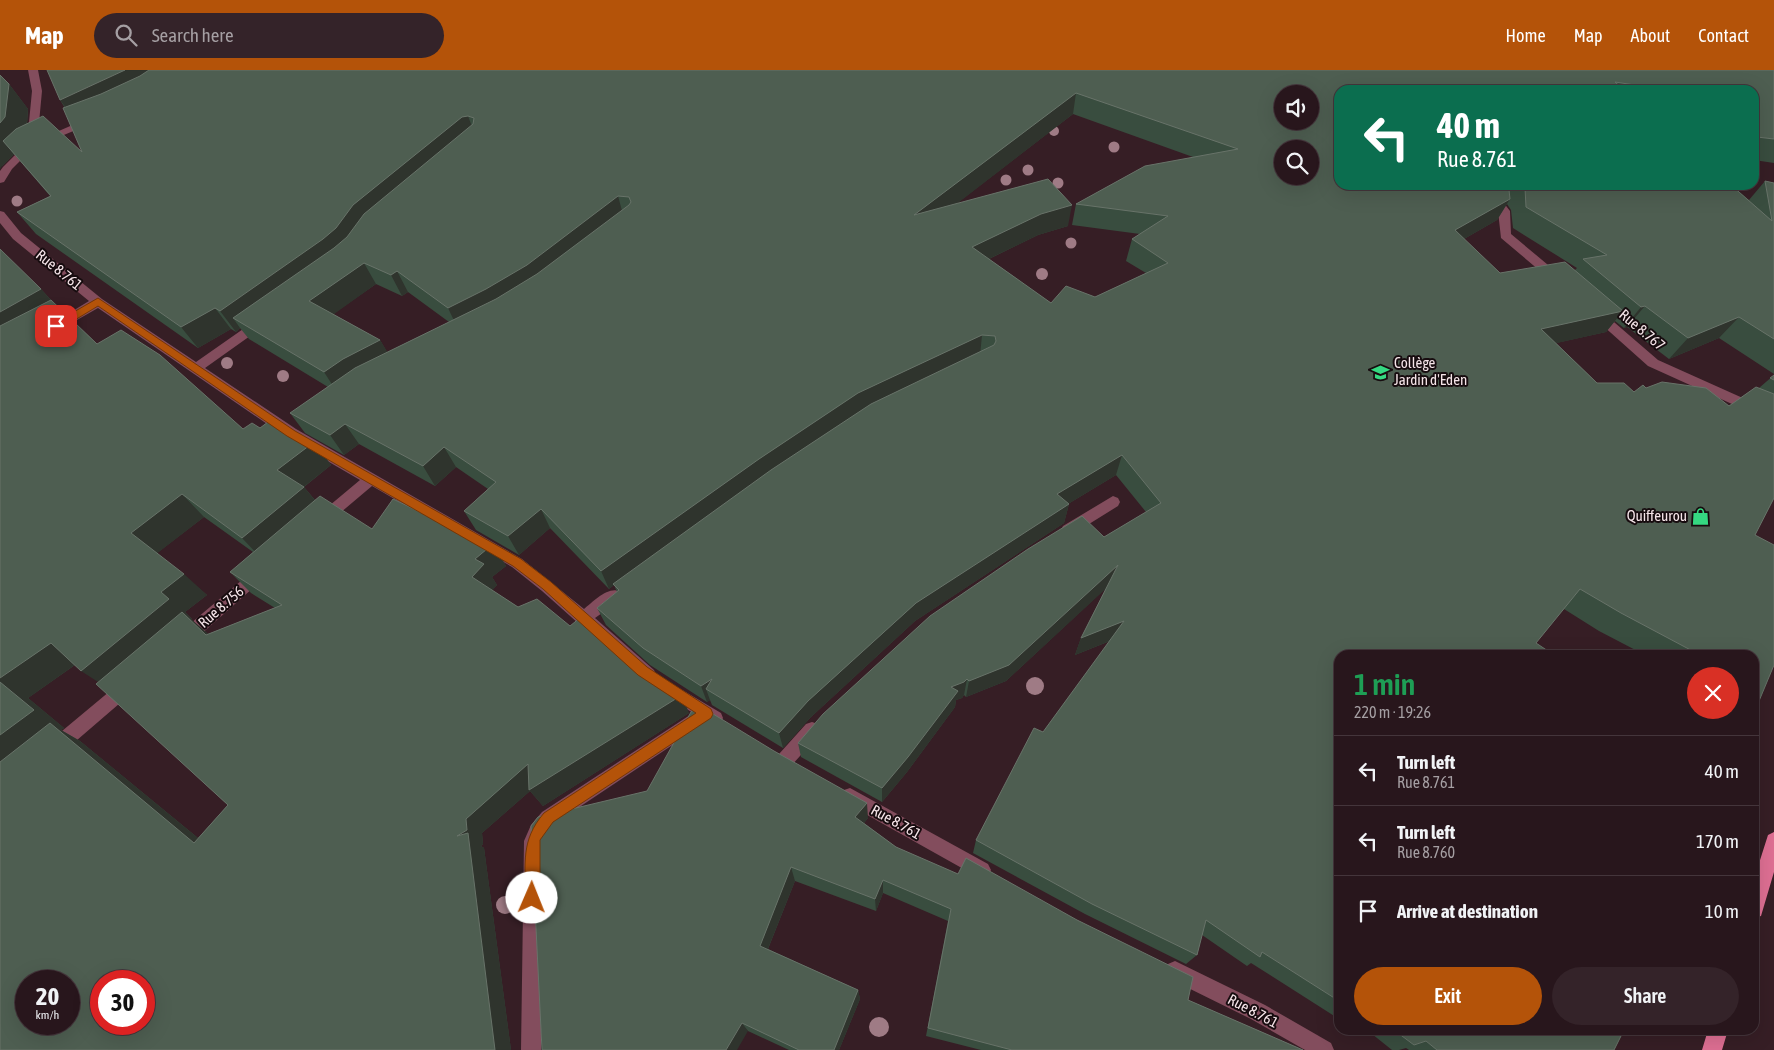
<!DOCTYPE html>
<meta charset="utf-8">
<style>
body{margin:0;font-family:"Asap Condensed",sans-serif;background:#342329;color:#f1f3f6;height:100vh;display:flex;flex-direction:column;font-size:19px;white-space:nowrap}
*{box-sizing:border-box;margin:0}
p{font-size:16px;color:#a59fa3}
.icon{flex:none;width:28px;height:28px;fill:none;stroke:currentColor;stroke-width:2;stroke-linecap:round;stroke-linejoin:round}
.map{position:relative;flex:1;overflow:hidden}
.drawer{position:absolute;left:1334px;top:580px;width:425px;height:385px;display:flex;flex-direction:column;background:#28161c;border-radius:15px;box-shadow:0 5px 20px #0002,0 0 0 1px #44353b}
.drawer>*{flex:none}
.banner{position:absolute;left:1334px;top:15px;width:425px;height:105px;border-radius:15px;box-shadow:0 5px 20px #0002,0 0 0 1px #44353b;background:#0b6e4f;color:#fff;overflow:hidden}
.fabs{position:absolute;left:1274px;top:15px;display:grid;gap:10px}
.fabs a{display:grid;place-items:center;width:45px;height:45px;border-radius:50%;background:#28161c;box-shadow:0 5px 20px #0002,0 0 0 1px #44353b;font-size:25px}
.speed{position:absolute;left:15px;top:900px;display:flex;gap:10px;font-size:25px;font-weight:700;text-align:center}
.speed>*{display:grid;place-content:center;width:65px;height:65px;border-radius:50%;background:#28161c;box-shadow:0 5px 20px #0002,0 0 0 1px #44353b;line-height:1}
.speed small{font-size:12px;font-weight:400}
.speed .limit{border:8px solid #d22;background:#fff;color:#111}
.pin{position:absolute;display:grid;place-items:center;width:42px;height:42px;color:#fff;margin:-21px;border-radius:10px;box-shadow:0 2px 8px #0006}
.me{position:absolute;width:55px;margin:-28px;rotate:1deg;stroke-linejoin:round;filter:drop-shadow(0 0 4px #0008)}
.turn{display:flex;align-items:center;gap:18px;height:105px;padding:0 20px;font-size:22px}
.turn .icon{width:65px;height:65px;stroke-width:2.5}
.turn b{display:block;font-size:35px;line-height:42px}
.round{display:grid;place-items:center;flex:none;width:52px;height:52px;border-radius:26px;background:#342329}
.overview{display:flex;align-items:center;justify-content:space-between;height:85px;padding:0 20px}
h1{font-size:30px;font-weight:600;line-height:38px;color:#1e9e55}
.button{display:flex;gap:10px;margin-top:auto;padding:10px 20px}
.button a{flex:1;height:58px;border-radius:30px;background:#b45309;color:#fff;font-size:20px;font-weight:600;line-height:58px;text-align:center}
.button a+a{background:#342329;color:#f1f3f6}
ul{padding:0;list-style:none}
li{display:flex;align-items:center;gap:15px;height:70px;padding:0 20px;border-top:1px solid #44353b}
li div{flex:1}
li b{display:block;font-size:19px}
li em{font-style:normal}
header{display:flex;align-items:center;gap:30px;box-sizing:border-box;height:70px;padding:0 25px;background:#b45309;color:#fff}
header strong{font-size:24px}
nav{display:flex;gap:28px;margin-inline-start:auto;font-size:18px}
.search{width:350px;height:45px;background:#342329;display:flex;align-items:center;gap:12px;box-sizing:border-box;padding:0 18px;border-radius:28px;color:#a59fa3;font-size:19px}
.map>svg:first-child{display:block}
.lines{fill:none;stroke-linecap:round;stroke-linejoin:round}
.street{fill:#834d5d;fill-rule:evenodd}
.primary{fill:#de6f93;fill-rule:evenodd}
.tree{fill:#9f7b85}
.wall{fill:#394d3f;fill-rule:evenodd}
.shaded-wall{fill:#2f342d}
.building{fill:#4e5e51;stroke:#687369;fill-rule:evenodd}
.route{fill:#b45309;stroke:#753606}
.labels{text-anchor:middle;stroke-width:4;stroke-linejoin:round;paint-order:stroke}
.street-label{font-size:15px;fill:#f6e5e9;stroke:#170c0f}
.poi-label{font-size:15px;fill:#f6e5e9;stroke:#170c0f;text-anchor:start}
</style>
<header>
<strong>Map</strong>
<div class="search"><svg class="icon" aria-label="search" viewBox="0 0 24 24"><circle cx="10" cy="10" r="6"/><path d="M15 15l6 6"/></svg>Search here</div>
<nav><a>Home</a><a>Map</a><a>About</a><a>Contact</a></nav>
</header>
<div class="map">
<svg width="1774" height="980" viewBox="0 0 1774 980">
<rect width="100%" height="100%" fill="#361e25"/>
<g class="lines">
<path class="street" d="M28,0H38L42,21L37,74L12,99L4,112L0,113V101L3,97L27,73L32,21Z
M91,47L95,48L96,50L95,52L47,72L43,73L38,70Z
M1478,115H1490L1510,141L1511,164L1560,205L1562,208L1560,211H1552L1501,168L1498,141Z
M0,141L4,142L21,163L102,229L196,292L256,250H264L266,253L264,256L205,298L296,359L522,489L584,539C593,532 607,517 619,521L622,526L619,531L595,548L654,600L656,605L654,610L648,612L642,610L542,521L512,497L372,416L327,454L322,456L317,454L315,450L317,446L360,410L286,367L98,238L56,262H48L46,259L48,256L89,231L13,169L0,153Z
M1596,239L1600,240L1658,290L1774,342V353L1648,296L1592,246L1590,243L1592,240Z
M1113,426L1118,428L1120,432L1118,436L1073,464L1068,466L1063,464L1061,460L1063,456Z
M259,498L264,500L267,504L264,508L190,574L184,576L178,574L176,569L178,564L254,500Z
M128,609L134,611L136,616L134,621L62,683L56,685L50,683L48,677L50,671L122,611Z
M667,611L721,643L723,648L721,653L715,656L705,651L704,654L554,754L542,771L541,980H521L524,771L531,755L542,742L693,643L661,623L659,618L661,613Z
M812,652L818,654L820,660L818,666L791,696L785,698L779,696L776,690L779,684L806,654Z
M850,718L988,794L991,800L988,806L982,809L976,806L844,732L841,726L844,720Z
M1175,891L1265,935L1331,973L1334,980H1305L1251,949L1168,908L1165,901L1168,894Z"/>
<path class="primary" d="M1774,762V802L1761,846L1754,848V809L1768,765Z
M1708,960H1728L1722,980H1702Z"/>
</g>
<g class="tree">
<circle cx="1054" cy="61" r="5"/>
<circle cx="1114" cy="77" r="5.5"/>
<circle cx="1028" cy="100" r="5.5"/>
<circle cx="1006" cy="110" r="5.5"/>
<circle cx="1058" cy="113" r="5.5"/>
<circle cx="17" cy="131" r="5.5"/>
<circle cx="1071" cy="173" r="5.5"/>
<circle cx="1042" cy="204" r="6"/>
<circle cx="227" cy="293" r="6"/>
<circle cx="283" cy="306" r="6"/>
<circle cx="1035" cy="616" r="9"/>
<circle cx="505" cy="835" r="9"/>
<circle cx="879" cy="957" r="10"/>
</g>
<path class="wall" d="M1774,0V93L1754,90V20H1339V115H1731L1749,130L1765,111L1774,113V304L1719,268L1669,289L1627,257L1624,258L1615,251L1606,262L1556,273L1597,313L1634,322L1646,318L1729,336L1759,318L1774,305V428L1755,465L1754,585H1645L1599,561L1564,539L1339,585V949L1251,893L1247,896L1202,865L1197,885L1186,894L1085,844L973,783L976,770L1043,662L1110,571L1075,585L1081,568L1106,518L1006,611L966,627L964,625L962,628L956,630L955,637L907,702L882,732L801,687L798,673L1104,467L1146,442L1116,405L1068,434H1069L1064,453L915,551L811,647L783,678L712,635L710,630L707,632L650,595L606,555L597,538L617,522L614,515L609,519L550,458L519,485L476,460L464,441L488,419L456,397L435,416L359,374L344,385L305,363L290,343L328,317L249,269L240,258L236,262L231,259L198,278L36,164L17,142L50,126L14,84L2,96L9,14L28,39L27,54L82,82L65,38L60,30ZM1073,44L1193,87L1076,134L1072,155L1140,164L1132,169L1126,191L1146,203L1095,227L1051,233L989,189L1038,165L1068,156L956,134ZM1507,134L1511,140L1513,158L1577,198L1575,200L1500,203L1464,169L1497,150ZM376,214L402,226L408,222L449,252L387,282L380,270L333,244Z
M41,219L51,230L97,274L243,359L260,358L314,372L331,395L304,417L315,430L372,459L445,454L493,474L506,496L492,507L497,515L492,520L518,537L570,556L689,643L543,736L530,721L482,763L483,774L481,776L484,778L511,980H0ZM204,447L253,482L230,502L251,523L275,538L208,564L192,550V549L185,542L207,525L157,483ZM75,595L99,612L228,735L198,768L80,671L61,660L64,658L28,628Z
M868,748L864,753L896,777L1188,930L1303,980H981L926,966L948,851L883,823L876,841L795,811L768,879L858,920L860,929L839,980H789L748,961L531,756Z
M1367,960H1624L1614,980H1409L1406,978L1399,980H1392Z"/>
<path class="shaded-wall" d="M125,0H177L76,51L60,30Z
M9,14L28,39L25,72L3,71L14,84L2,96L0,99V53Z
M1076,23L1073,44L914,167V145Z
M468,46L476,67L365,157L233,248L240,258L236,262L220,241L353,135L462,47Z
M618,126L624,148L458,259L448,238Z
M1510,129L1497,150L1443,181L1455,160Z
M1072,135L1068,156L1038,165L970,198L972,177L1041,144Z
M364,193L376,214L323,252L309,231Z
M397,201L408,222L402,226L391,205Z
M41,219L63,244L0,280V242Z
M1645,236L1627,257L1624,258L1641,237Z
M215,238L231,259L198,278L181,257Z
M1623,241L1606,262L1526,280L1541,259Z
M1739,247L1719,268L1669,289L1688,268Z
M982,265L980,286L613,514L614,515L609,519L601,501L759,389L858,323Z
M380,270L393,291L337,322L324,302L343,289Z
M345,354L359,374L344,385L330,365Z
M314,372L331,395L296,423L277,400Z
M444,377L456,397L435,416L423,396Z
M1122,385L1116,405L1053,443L1057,424Z
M304,417L322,439L263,490L242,468Z
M182,424L204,447L155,485L131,463Z
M1069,434L1064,453L915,551L811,647L783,678L779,663L808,631L916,533Z
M541,439L550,458L519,485L508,466Z
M493,474L506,496L492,507L497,515L486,528L472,507L475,489Z
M1118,495L1112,513L1006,611L966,627L969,611Z
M184,504L207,525L185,542L192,549V550L206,562L229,584L206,565L109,619L81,601L161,522Z
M1124,551L1117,568L1075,585L1081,568Z
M51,573L79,592L28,628L64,658L61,660L80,671L221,787L0,708V608Z
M712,609L706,619L710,630L707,632L701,616Z
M967,609L964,625L962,628L956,630L955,637L907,702L882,732V718L951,617Z
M682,625L689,643L543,736L530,721L482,763L483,774L481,776L484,778L511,980H495L457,766L466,749L528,694Z
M867,733L868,748L857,762L855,747Z
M791,797L795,811L765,886L760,876Z
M883,810V823L876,841L875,829Z
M858,920L860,929L839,980H834Z
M742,953L748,961L737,980H726Z"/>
<path class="building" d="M47,0H125L60,30Z
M149,0H1774V69L1757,67L1754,49V20H1668L1615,12L1624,20H1339V115H1505L1509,120L1510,129L1455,160L1500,203L1565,192L1623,241L1541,259L1597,313H1624L1634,322L1643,315L1646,318L1662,312L1706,318L1729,336L1756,317L1774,324V428L1755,465L1774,475V595L1754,643V585H1700L1621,543L1580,519L1536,573L1554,585H1339V931L1262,882L1260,887L1206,850L1197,885L1092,834L976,770L1034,658L1043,662L1124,551L1081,568L1118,495L1009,595L969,611L967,609L964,612L951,617L958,621L908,687L882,718L798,673L823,644L930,546L1028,479L1082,446L1104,467L1161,433L1122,385L1057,424L1069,434L916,533L808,631L779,663L706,619L712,609L701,616L643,578L597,538L619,520L613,514L771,400L871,334L994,275L996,271L995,266L982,265L858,323L759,389L601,501L541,439L508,466L464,441L496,412L444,377L423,396L345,354L330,365L290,343L355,298L496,229L537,204L629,135L631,132L629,127L618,126L527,195L486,219L448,238L397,201L391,205L364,193L309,231L380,270L343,289L324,302L233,248L334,178L347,167L364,144L473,54L474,48L468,46L462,47L353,135L336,158L323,169L220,241L215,238L181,257L17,142L51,126L3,71L16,59L43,46L82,82L63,38L101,24L140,6ZM1076,23L1238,79L1145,96L1076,134L1168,146L1132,169L1168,193L1095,227L1066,216L1051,233L972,177L1041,144L1072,135L1048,109L914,145ZM1282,24H1310V51H1282ZM1282,79H1310V106H1282Z
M0,5L9,14L5,47L0,53Z
M1765,111L1774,113V269L1739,247L1688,268L1645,236L1641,237L1583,189L1607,185L1526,137L1525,118L1522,115H1731L1772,151Z
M0,179L41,219L0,242Z
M51,230L97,274L121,260L160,285L243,359L252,353L260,358L272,349L314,372L277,400L304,417L242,468L182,424L131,463L184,504L161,522L169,529L81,601L51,573L0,608V256Z
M1774,305V310L1770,308Z
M320,426L372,459L393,429L445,454L450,450L493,474L475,489L484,494L472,507L518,537L537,529L570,556L581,547L627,588L682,625L529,720L528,694L466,749L467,760L457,766L468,763L495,980H0V692L50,653L194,773L228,735L96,614L182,542L206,565L282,535L230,502ZM26,911H69V954H26ZM101,911H144V954H101Z
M0,612L34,640L0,665Z
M700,636L774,681L867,733L855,747L896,777L958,804L966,788L1077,850L1193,907L1188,930L1303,980H1012L928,958L951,839L883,810L875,829L791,797L760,876L858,920L834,980H799L742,953L726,980H542L531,756L538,747L647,721L691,642Z
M1394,960H1624L1614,980H1437L1426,971L1414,975Z"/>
<path class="route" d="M98,228L295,361L521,489L551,512L647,597L711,639L713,644L711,648L553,752L540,770V828L537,833L532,835L528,833L525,828C526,793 520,771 544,743L696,643L638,605L543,519L513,496L287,366L98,236L60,259H53V254Z"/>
<defs>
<symbol id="school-bare" viewBox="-9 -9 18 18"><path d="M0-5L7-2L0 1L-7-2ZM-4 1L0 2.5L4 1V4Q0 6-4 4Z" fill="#35d881" stroke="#170c0f" stroke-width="2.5" paint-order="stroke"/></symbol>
<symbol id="shop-bare" viewBox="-9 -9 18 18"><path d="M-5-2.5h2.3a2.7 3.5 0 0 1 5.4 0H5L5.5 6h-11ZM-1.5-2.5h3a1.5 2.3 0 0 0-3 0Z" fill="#35d881" stroke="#170c0f" stroke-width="2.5" paint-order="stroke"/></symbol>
</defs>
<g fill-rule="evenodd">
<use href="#school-bare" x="1368" y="290" width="25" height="25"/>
<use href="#shop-bare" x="1688" y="434" width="25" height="25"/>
</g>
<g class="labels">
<g class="street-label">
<text transform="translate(59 200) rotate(39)" y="5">Rue 8.761</text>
<text transform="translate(1642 260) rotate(40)" y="5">Rue 8.767</text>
<text transform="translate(221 537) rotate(-41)" y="5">Rue 8.756</text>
<text transform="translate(896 752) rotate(29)" y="5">Rue 8.761</text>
<text transform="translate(1253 941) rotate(28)" y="5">Rue 8.761</text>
</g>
<g class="poi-label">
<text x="1394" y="298">Collège<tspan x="1394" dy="17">Jardin d'Eden</tspan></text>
<text x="1687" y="451" text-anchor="end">Quiffeurou</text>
</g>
</g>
</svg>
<div class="fabs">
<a><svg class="icon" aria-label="sound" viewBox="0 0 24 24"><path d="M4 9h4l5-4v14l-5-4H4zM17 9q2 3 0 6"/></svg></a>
<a><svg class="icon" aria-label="search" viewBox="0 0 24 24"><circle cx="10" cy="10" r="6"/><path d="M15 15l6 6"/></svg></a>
</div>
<div class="speed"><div>20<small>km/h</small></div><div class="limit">30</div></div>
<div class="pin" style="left:56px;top:256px;background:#d93025"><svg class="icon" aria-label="arrive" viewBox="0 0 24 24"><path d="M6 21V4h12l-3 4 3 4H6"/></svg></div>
<svg class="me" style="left:532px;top:828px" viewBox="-20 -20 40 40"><circle r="19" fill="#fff"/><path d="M0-13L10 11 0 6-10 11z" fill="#b45309"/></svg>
<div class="banner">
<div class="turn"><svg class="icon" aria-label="left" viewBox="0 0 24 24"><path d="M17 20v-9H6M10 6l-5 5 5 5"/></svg><div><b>40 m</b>Rue 8.761</div></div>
</div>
<section class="drawer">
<div class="overview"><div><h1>1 min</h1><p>220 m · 19:26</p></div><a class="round" style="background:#d93025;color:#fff"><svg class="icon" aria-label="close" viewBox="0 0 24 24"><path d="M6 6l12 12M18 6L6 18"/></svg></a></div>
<ul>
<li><svg class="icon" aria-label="left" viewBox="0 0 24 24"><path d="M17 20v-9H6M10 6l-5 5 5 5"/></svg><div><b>Turn left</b><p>Rue 8.761</p></div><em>40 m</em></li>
<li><svg class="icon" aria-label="left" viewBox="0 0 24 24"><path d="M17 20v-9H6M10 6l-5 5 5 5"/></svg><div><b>Turn left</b><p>Rue 8.760</p></div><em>170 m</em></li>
<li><svg class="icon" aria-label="arrive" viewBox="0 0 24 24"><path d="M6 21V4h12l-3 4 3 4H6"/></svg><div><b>Arrive at destination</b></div><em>10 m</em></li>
</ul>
<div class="button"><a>Exit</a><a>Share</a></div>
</section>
</div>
